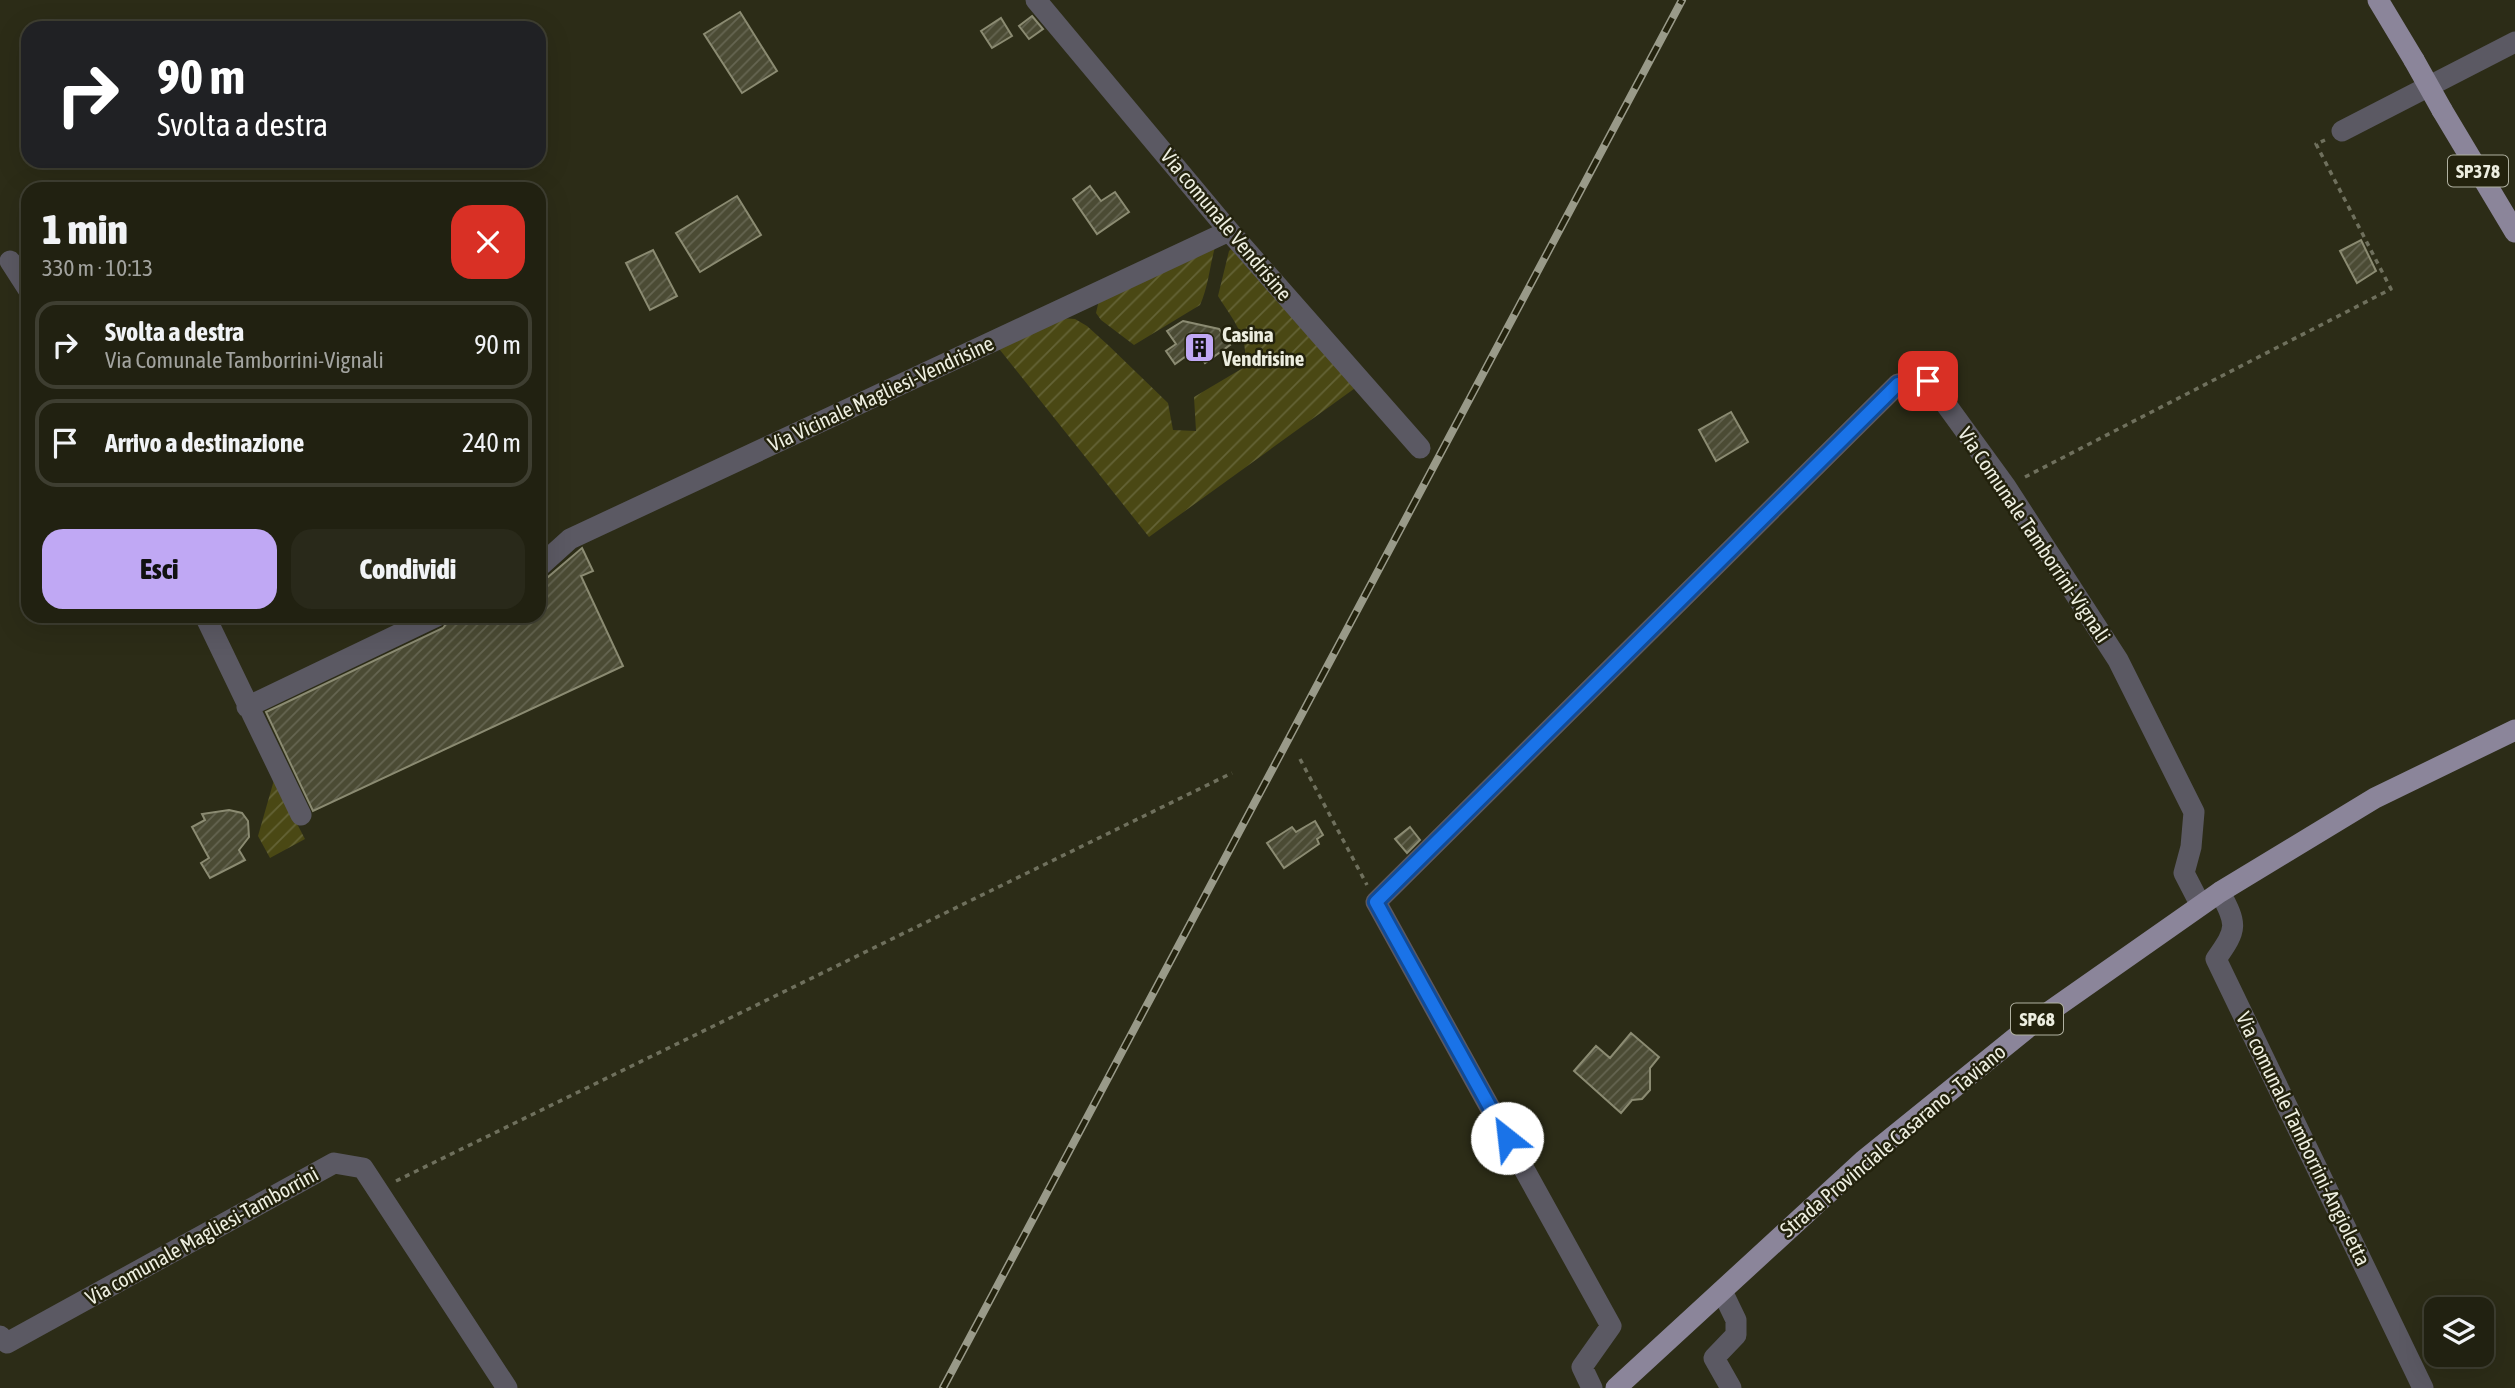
<!DOCTYPE html>
<html lang="it">
<meta charset="utf-8">
<style>
body{margin:0;font-family:"Asap Condensed",sans-serif;background:#29291a;color:#f1f3f6;height:100vh;display:flex;flex-direction:column;font-size:26px;white-space:nowrap}
*{box-sizing:border-box;margin:0}
p{font-size:23px;color:#a2a39f}
.icon{flex:none;width:38px;height:38px;fill:none;stroke:currentColor;stroke-width:2;stroke-linecap:round;stroke-linejoin:round}
.map{position:relative;flex:1;overflow:hidden}
.details{position:absolute;left:21px;top:182px;width:525px;height:441px;display:flex;flex-direction:column;background:#212111;border-radius:21px;box-shadow:0 7px 28px #0002,0 0 0 2px #3e3e31}
.details>*{flex:none}
.banner{position:absolute;left:21px;top:21px;width:525px;height:147px;border-radius:21px;box-shadow:0 7px 28px #0002,0 0 0 2px #3e3e31;background:#202124;color:#fff;overflow:hidden}
.buttons{position:absolute;left:2424px;top:1297px;display:grid;gap:14px}
.buttons a{display:grid;place-items:center;width:70px;height:70px;border-radius:14px;background:#212111;box-shadow:0 7px 28px #0002,0 0 0 2px #3e3e31;font-size:35px}
.pin{position:absolute;display:grid;place-items:center;width:60px;height:60px;color:#fff;margin:-30px;border-radius:14px;box-shadow:0 4px 10px #0006}
.me{position:absolute;width:77px;margin:-38px;rotate:331deg;stroke-linejoin:round;filter:drop-shadow(0 0 5px #0008)}
.turn{display:flex;align-items:center;gap:24px;height:147px;padding:0 21px;font-size:32px}
.turn .icon{width:91px;height:91px;stroke-width:2.5}
.turn b{display:block;font-size:49px;line-height:60px}
.round{display:grid;place-items:center;flex:none;width:74px;height:74px;border-radius:21px;background:#29291a}
.summary{display:flex;align-items:center;justify-content:space-between;height:119px;padding:0 21px}
h1{font-size:42px;font-weight:800;line-height:52px}
.cta{display:flex;gap:14px;margin-top:auto;padding:14px 21px}
.cta a{flex:1;height:80px;border-radius:21px;background:#c0a8f4;color:#111;font-size:28px;font-weight:800;line-height:80px;text-align:center}
.cta a+a{background:#29291a;color:#f1f3f6}
ul{padding:0;list-style:none}
li{display:flex;align-items:center;gap:21px;height:88px;margin:0 14px 10px;padding:0 7px;border:4px solid #3e3e31;border-radius:21px}
li div{flex:1}
li b{display:block;font-size:26px}
li em{font-style:normal}
.map>svg:first-child{display:block}
.garden{fill:url(#garden-furrows)}
.building{fill:url(#building-hatch);stroke:#8b8b72;stroke-width:2}
.lines{fill:none;stroke-linecap:round;stroke-linejoin:round}
.path{stroke:#6f705d;stroke-width:3.5;stroke-dasharray:5 5;stroke-linecap:butt}
.street{stroke:#5b5963;stroke-width:21}
.primary{stroke:#8b859a;stroke-width:21}
.rail-casing{stroke:#999a89;stroke-width:8}
.rail{stroke:#23220d;stroke-width:5;stroke-dasharray:16;stroke-linecap:butt}
.primary-bridge{stroke:#8b859a;stroke-width:21}
.route-casing{stroke:#114b97;stroke-width:18}
.route{stroke:#1a73e8;stroke-width:12}
.labels{text-anchor:middle;stroke-width:5;stroke-linejoin:round;paint-order:stroke}
.shield{fill:#23220d;stroke:#b0b1a1;stroke-width:2}
.shield-label{font-size:19px;font-weight:bold;fill:#edeee0}
.street-label{font-size:21px;fill:#edeee0;stroke:#23220d}
.poi-label{font-size:21px;font-weight:bold;fill:#edeee0;stroke:#23220d;text-anchor:start}
</style>
<div class="map">
<svg width="2515" height="1388" viewBox="0 0 2515 1388">
<defs>
<pattern id="garden-furrows" width="10" height="10" patternUnits="userSpaceOnUse" patternTransform="scale(1.75)"><rect width="10" height="10" fill="#4a4814"/><path d="M-1 1l2-2M0 10L10 0M9 11l2-2" fill="none" stroke="#646336"/></pattern>
<pattern id="building-hatch" width="6" height="6" patternUnits="userSpaceOnUse" patternTransform="scale(1.75)"><rect width="6" height="6" fill="#4b4b34"/><path d="M-1 1l2-2M0 6l6-6M5 7l2-2" fill="none" stroke="#656551"/></pattern>
</defs>
<rect width="100%" height="100%" fill="#2c2c17"/>
<path class="garden" d="M1235,245L1358,386L1149,537L996,345L1061,318L1075,319L1087,326L1108,345L1168,403L1173,430L1196,431L1194,397L1243,368C1252,340 1232,319 1218,296L1229,251Z
M1215,247C1210,265 1208,288 1200,305L1134,345L1101,320L1096,313L1099,300Z
M274,780L305,839L270,858L258,836Z"/>
<path class="building" d="M740,12L777,71L742,93L704,34Z
M1032,16L1043,29L1029,39L1019,26Z
M1001,18L1012,36L992,48L981,31Z
M1090,186L1101,201L1115,192L1129,212L1097,234L1073,199Z
M737,196L761,235L700,272L676,233Z
M2361,240L2376,271L2357,283L2340,251Z
M653,250L677,296L650,310L626,263Z
M1183,321L1219,329L1230,345L1205,363L1196,349L1175,364L1166,351L1176,344L1167,331Z
M1731,412L1748,442L1716,461L1699,430Z
M582,548L593,571L581,576L623,666L313,811L266,712L443,628L452,616H539V580L548,577Z
M229,810L242,813L248,821L249,837L239,850L245,860L210,878L201,863L209,858L192,827L205,820L202,814Z
M1315,821L1323,835L1317,839L1319,844L1284,868L1267,843L1292,827L1296,832Z
M1410,827L1420,840L1407,853L1395,839Z
M1631,1033L1659,1057L1650,1068V1090L1642,1099L1632,1100L1621,1113L1574,1071L1596,1046L1610,1058Z"/>
<g class="lines">
<path class="path" d="M2025,477L2391,289L2316,144L2325,140
M1300,759L1367,885
M396,1181L1232,773"/>
<path class="street" d="M1036,0L1229,231L1420,448
M2342,131L2515,42
M10,261L28,289
M539,567L570,539L1229,231
M205,616L301,815
M247,707L437,616
M2220,892C2237,925 2238,928 2216,959L2423,1388
M1722,1291L1736,1320V1335L1714,1358L1731,1388
M0,1336L7,1343L334,1163L363,1168L507,1388
M1592,1388L1582,1367L1611,1326L1376,902L1898,384L1929,381L2006,487L2118,660L2194,812L2191,847L2184,873L2200,904"/>
<path class="primary" d="M2378,0L2414,60
M2442,110L2515,232
M1616,1388L1863,1161L2036,1021L2220,892L2375,798L2515,730"/>
<defs>
<path id="rail" d="M943,1388L1682,0"/>
</defs>
<use href="#rail" class="rail-casing"/>
<use href="#rail" class="rail"/>
<path class="primary-bridge" d="M2414,60L2442,110"/>
</g>
<g class="lines">
<defs>
<path id="route" d="M1507,1138L1376,902L1898,384L1928,381"/>
</defs>
<use href="#route" class="route-casing"/>
<use href="#route" class="route"/>
</g>
<defs>
<symbol id="building-square" viewBox="-11 -11 22 22"><rect x="-9" y="-9" width="18" height="18" rx="4" fill="#c0a8f4" stroke="#23220d"/><path d="M-4-6H4V6H1V3H-1V6H-4ZM-2.5-4.3h1.7v1.8h-1.7ZM.8-4.3h1.7v1.8H.8ZM-2.5-1h1.7V.8h-1.7ZM.8-1h1.7V.8H.8Z" fill="#111"/></symbol>
</defs>
<g fill-rule="evenodd">
<use href="#building-square" x="1182" y="330" width="35" height="35"/>
</g>
<g class="labels">
<g class="shield">
<rect x="2448" y="155.5" width="60" height="31" rx="5"/>
<rect x="2011" y="1003.5" width="52" height="31" rx="5"/>
</g>
<g class="shield-label">
<text x="2478" y="178">SP378</text>
<text x="2037" y="1026">SP68</text>
</g>
<g class="street-label">
<text transform="translate(1226 225) rotate(50)" y="7">Via comunale Vendrisine</text>
<text transform="translate(881 394) rotate(-25)" y="7">Via Vicinale Magliesi-Vendrisine</text>
<text transform="translate(2034 535) rotate(56)" y="7">Via Comunale Tamborrini-Vignali</text>
<text transform="translate(2303 1139) rotate(64)" y="7">Via comunale Tamborrini-Angioletta</text>
<text transform="translate(1893 1141) rotate(-40)" y="7">Strada Provinciale Casarano - Taviano</text>
<text transform="translate(202 1236) rotate(-29)" y="7">Via comunale Magliesi-Tamborrini</text>
</g>
<g class="poi-label">
<text x="1222" y="342">Casina<tspan x="1222" dy="24">Vendrisine</tspan></text>
</g>
</g>
</svg>
<div class="buttons">
<a><svg class="icon" aria-label="layers" viewBox="0 0 24 24"><path d="M12 4l9 5-9 5-9-5zM3 14l9 5 9-5"/></svg></a>
</div>
<div class="pin" style="left:1928px;top:381px;background:#d93025"><svg class="icon" aria-label="arrive" viewBox="0 0 24 24"><path d="M6 21V4h12l-3 4 3 4H6"/></svg></div>
<svg class="me" style="left:1507px;top:1138px" viewBox="-20 -20 40 40"><circle r="19" fill="#fff"/><path d="M0-13L10 11 0 6-10 11z" fill="#1a73e8"/></svg>
<div class="banner">
<div class="turn"><svg class="icon" aria-label="right" viewBox="0 0 24 24"><path d="M7 20v-9h11M14 6l5 5-5 5"/></svg><div><b>90 m</b>Svolta a destra</div></div>
</div>
<section class="details">
<div class="summary"><div><h1>1 min</h1><p>330 m · 10:13</p></div><a class="round" style="background:#d93025;color:#fff"><svg class="icon" aria-label="close" viewBox="0 0 24 24"><path d="M6 6l12 12M18 6L6 18"/></svg></a></div>
<ul>
<li><svg class="icon" aria-label="right" viewBox="0 0 24 24"><path d="M7 20v-9h11M14 6l5 5-5 5"/></svg><div><b>Svolta a destra</b><p>Via Comunale Tamborrini-Vignali</p></div><em>90 m</em></li>
<li><svg class="icon" aria-label="arrive" viewBox="0 0 24 24"><path d="M6 21V4h12l-3 4 3 4H6"/></svg><div><b>Arrivo a destinazione</b></div><em>240 m</em></li>
</ul>
<div class="cta"><a>Esci</a><a>Condividi</a></div>
</section>
</div>
